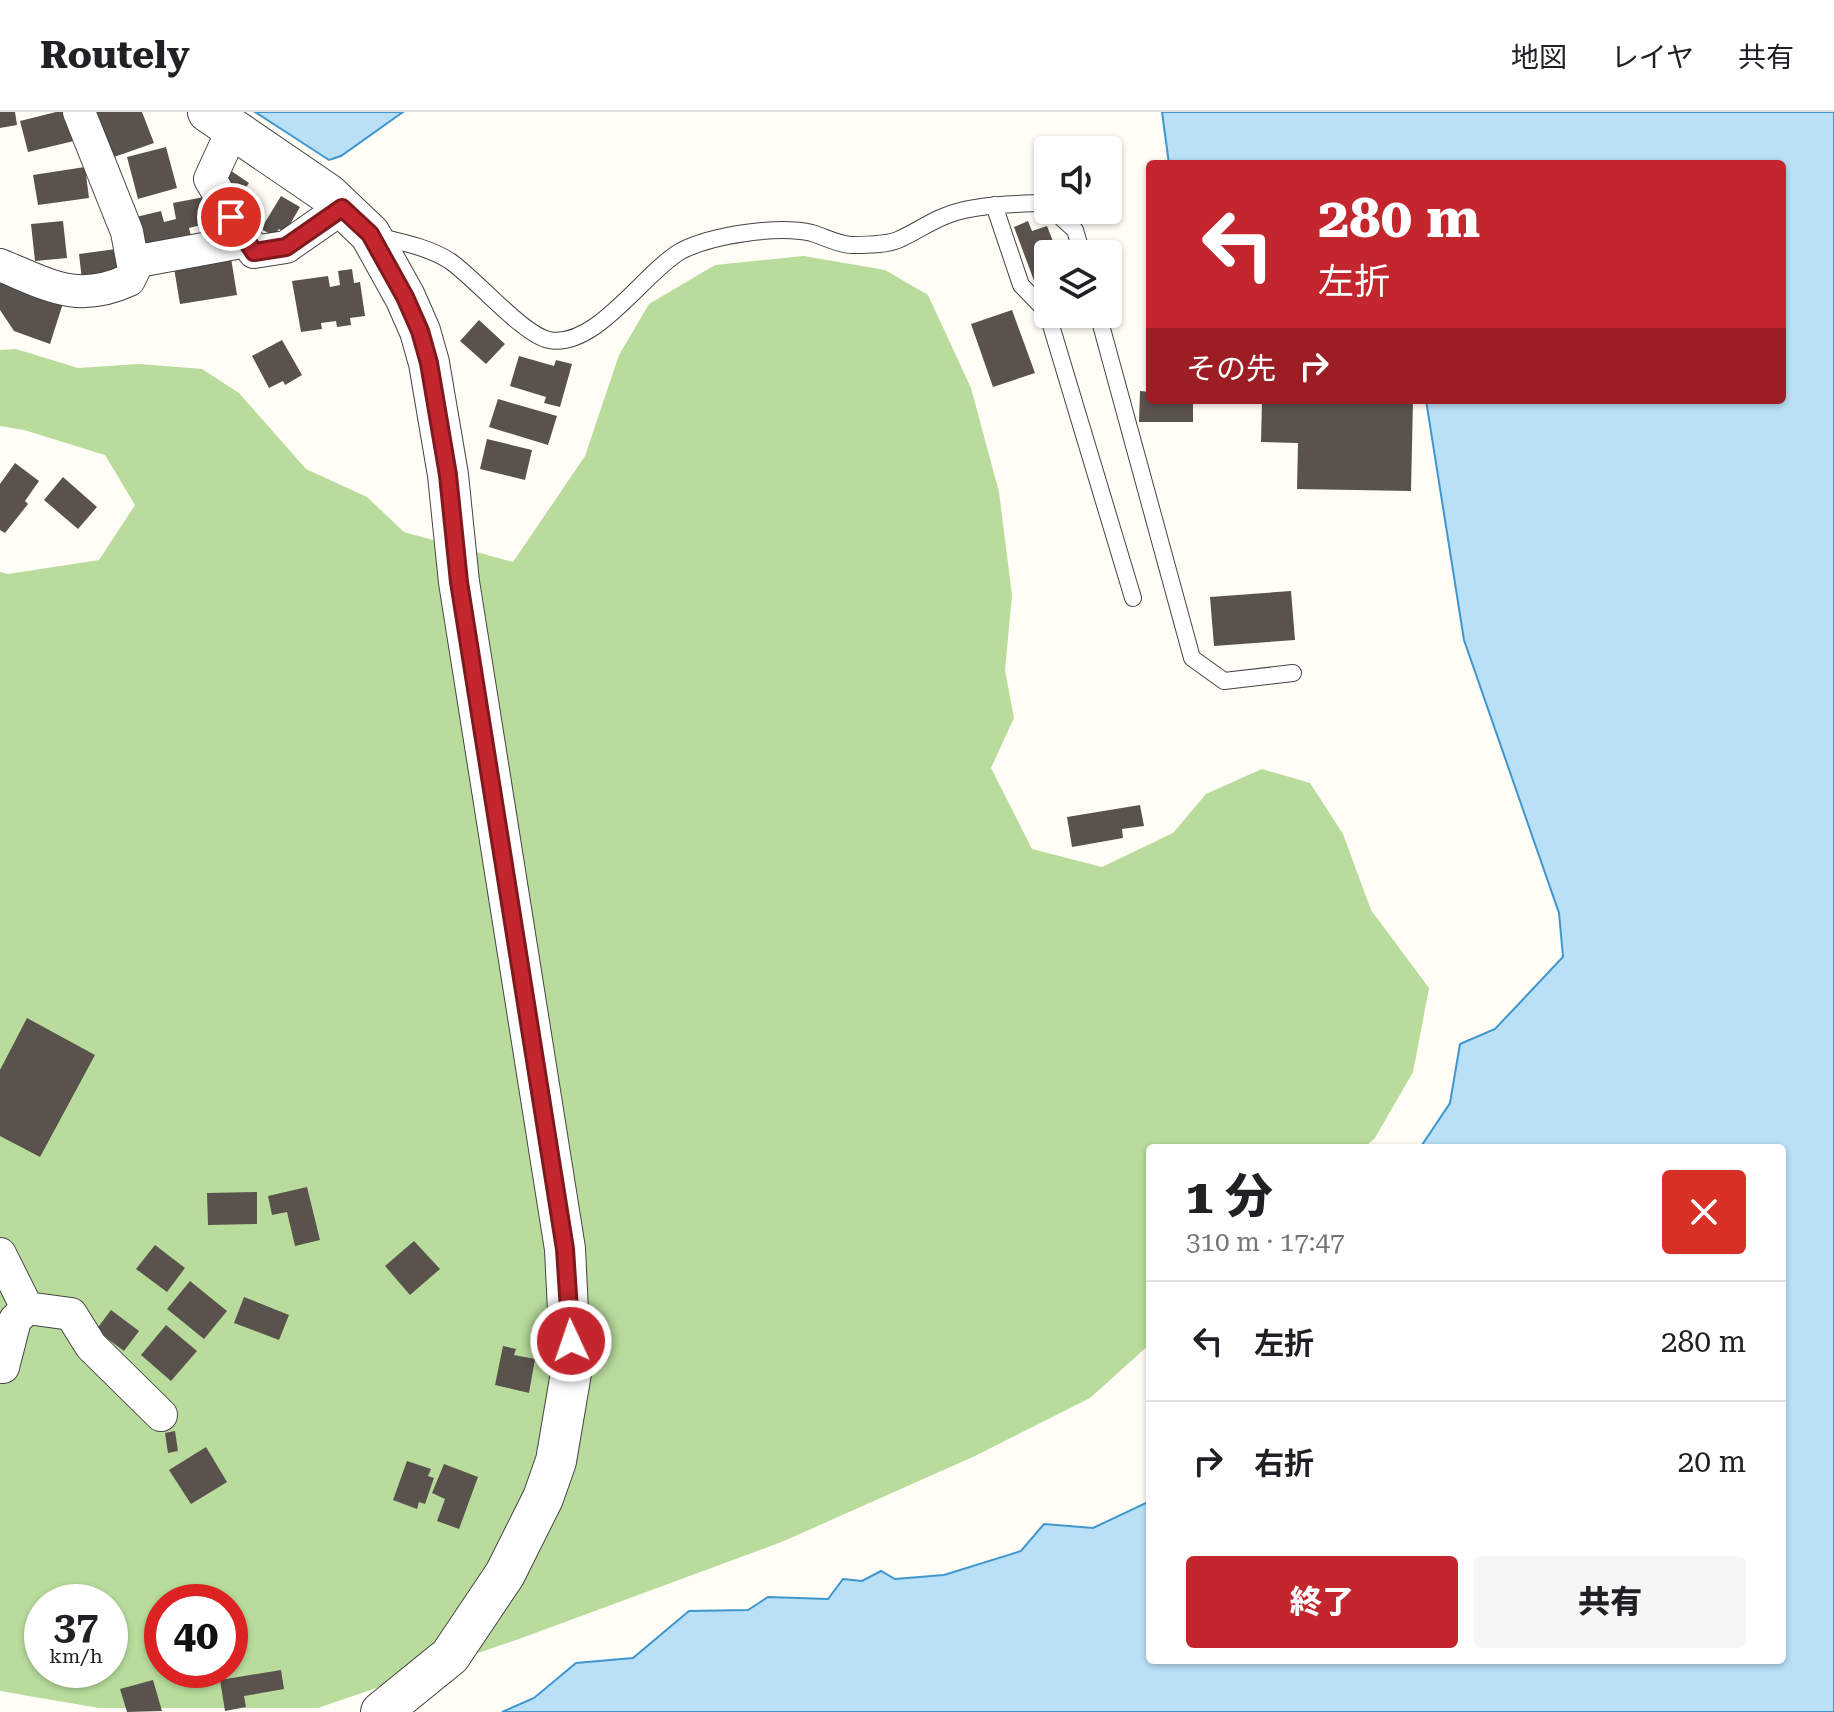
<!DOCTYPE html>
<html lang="ja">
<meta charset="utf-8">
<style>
body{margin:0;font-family:"Roboto Serif","Noto Sans JP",serif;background:#f6f6f6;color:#202124;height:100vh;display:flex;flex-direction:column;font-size:30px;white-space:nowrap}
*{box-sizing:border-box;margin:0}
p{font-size:26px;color:#757577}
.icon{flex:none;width:44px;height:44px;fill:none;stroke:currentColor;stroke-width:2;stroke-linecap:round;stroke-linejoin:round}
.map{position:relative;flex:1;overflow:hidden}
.drawer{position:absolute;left:1146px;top:1032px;width:640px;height:520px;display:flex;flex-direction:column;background:#fff;border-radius:8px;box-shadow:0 2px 6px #0004}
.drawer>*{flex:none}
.guide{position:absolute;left:1146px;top:48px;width:640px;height:244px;border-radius:8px;box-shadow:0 2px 6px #0004;background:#c4262e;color:#fff;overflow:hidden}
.fabs{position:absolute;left:1034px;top:24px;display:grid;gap:16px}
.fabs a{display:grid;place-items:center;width:88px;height:88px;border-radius:8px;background:#fff;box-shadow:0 2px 6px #0004;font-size:40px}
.speed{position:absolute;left:24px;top:1472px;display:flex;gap:16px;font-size:40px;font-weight:700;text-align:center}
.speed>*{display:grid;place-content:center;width:104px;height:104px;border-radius:50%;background:#fff;box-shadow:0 2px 6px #0004;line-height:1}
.speed small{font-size:20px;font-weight:400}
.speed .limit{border:12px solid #d22;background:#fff;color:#111}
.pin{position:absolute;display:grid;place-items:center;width:68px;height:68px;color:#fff;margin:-34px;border:4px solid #fff;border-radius:50%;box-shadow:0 2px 8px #0007}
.me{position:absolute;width:88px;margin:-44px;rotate:357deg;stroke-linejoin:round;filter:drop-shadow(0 0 6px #0008)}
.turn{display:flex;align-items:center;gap:28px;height:168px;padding:0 40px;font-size:36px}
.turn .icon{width:104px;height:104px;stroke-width:2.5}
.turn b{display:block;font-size:56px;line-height:68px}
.then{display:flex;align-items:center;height:76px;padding:0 40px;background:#0003;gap:16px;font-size:30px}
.round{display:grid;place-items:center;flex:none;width:84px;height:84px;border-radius:8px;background:#f6f6f6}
.overview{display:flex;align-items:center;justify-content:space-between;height:136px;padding:0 40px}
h1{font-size:48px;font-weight:800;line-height:60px}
.cta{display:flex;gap:16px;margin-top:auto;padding:16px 40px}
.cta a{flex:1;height:92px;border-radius:8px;background:#c4262e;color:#fff;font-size:32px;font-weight:800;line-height:92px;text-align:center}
.cta a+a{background:#f6f6f6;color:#202124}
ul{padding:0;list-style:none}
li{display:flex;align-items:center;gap:24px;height:120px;padding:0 40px;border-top:2px solid #e0e0e0}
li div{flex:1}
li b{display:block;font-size:30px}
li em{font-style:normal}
header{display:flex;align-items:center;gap:48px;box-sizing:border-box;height:112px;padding:0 40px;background:#fff;border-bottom:2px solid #e0e0e0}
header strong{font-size:38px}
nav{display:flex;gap:44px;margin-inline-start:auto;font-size:28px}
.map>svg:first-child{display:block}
.forest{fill:#b9dc9c;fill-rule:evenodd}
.water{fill:#b9e0f7;stroke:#3f96cf;stroke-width:2}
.building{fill:#5a524d}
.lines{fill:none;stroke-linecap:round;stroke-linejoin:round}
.service-casing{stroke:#444;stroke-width:18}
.minor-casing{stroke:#444;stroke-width:34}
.tertiary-casing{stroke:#444;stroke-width:42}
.service{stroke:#fff;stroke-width:16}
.minor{stroke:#fff;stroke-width:32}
.tertiary{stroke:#fff;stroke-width:40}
.route-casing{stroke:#7f191e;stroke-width:20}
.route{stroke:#c4262e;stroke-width:14}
</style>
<header>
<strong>Routely</strong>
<nav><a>地図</a><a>レイヤ</a><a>共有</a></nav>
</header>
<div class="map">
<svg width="1834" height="1600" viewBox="0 0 1834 1600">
<rect width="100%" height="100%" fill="#fffdf5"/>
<path class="forest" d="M804,144L885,158L928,183L971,276L999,380L1012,483L1005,558L1014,606L991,656L1032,737L1102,755L1173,721L1206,682L1262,657L1310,671L1343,722L1371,798L1429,876L1413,960L1375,1026L1364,1036H1150V1232L1090,1286L975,1344L784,1429L519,1527L318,1596H99L0,1579V460L8,462L99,448L135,393L105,343L24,318L0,314V238L16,237L78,256L139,252L202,257L239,281L306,357L367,385L404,420L513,450L585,344L619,243L649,192L715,153ZM42,1490H110V1558H42ZM162,1490H230V1558H162Z"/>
<path class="water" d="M255,0H403L341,44L329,48Z
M1162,0H1834V1600H502L534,1586L576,1551L633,1546L689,1499L748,1498L768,1485L828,1487L843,1467L862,1469L881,1459L895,1467L944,1463L1021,1439L1044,1412L1093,1416L1150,1389V1548H1782V1036H1420L1450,991L1460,932L1495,917L1563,845L1559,801L1464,528L1426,288H1782V52H1169Z"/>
<path class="building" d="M0,0H15L17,13L0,16Z
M56,0H71L78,28L28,40L20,9Z
M86,0H142L154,31L114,45Z
M166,35L177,76L138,87L127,45Z
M224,54L249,71L234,92Z
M85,55L89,86L38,93L33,63Z
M281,84L300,95L285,121L279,117L274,124L261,117Z
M204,85L209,111L189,116L191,124L144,136L132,106L161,99L164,110L176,107L173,91Z
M63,109L67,146L35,149L31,112Z
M1028,109L1032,119L1047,114L1058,142H1048V183L1045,184L1041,172L1036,174L1014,115Z
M116,137L120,166L82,168L79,142Z
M231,146L237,183L180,192L174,156Z
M352,157L354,171L360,170L365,204L350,206L351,213L337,215L336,209L321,211L322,217L301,220L292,169L328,164L330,175L340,173L338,159Z
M0,164L65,185L50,232L14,219L0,198Z
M1012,198L1035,261L993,275L971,212Z
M479,208L505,232L486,252L460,229Z
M282,228L302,263L285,273L283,269L269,276L252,244Z
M519,244L554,254L556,248L572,252L560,295L544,291L546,285L510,274Z
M1140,279L1150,280V288H1193V310H1139Z
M498,287L557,304L548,333L489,315Z
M1262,288H1413L1411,379L1297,377L1298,331L1261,330Z
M487,327L532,338L525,368L480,357Z
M15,351L39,369L25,389L28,392L5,421L0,418V372Z
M63,365L97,395L78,417L44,388Z
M1291,479L1295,528L1214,534L1210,485Z
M1140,693L1144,714L1122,717L1123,726L1072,735L1067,705Z
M27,906L95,943L40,1045L0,1024V958Z
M307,1075L320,1128L295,1134L287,1100L272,1103L268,1084Z
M257,1080V1112L208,1113L207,1081Z
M414,1129L440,1157L410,1183L385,1154Z
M155,1133L185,1156L167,1180L136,1157Z
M190,1169L227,1199L204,1227L167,1197Z
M244,1185L289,1203L279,1228L234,1211Z
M111,1198L139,1219L124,1239L96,1218Z
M166,1213L197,1239L171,1269L141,1243Z
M503,1234L516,1237L514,1243L535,1247L529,1281L495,1273Z
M175,1319L178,1339L168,1341L165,1321Z
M206,1335L227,1370L191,1392L169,1358Z
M407,1349L431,1357L428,1364L434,1366L425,1392L419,1390L417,1397L393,1388Z
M444,1352L478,1365L459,1417L437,1409L445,1387L432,1381Z
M281,1558L284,1577L244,1584L246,1595L225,1599L220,1568Z
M153,1568L162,1599L127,1600L120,1577Z"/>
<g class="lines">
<defs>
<path id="service" d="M994,93L1021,173L1047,200L1133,486
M1053,98L1075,118L1082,142
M376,124C401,130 428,135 450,149C475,166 523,223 549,228C596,237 644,160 681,139C712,123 778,113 812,121C825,125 839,133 852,133C866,133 888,133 900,127C920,118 938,104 960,99C988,92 1016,92 1044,91L1048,94
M1098,202L1192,546L1224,569L1293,561"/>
<path id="minor" d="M233,17L210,67L254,140L286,135L342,96
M133,150L247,129
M0,153C49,173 77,192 129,168L134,158L127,120L79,0
M0,1142L27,1196
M27,1196L71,1202L91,1234L161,1303
M3,1255L15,1208L27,1196"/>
<path id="tertiary" d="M208,0L328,82L370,122L405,185L420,219L429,251L448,363L459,470L565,1137L571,1261L556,1349L543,1386L505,1462L450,1544L381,1600"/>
</defs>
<use href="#service" class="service-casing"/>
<use href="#minor" class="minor-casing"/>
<use href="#tertiary" class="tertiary-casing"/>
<use href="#service" class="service"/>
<use href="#minor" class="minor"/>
<use href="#tertiary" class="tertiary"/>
</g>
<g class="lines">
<defs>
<path id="route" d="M231,105L254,140L286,135L342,96L370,122L405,185L420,219L429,251L448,363L459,470L565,1137L571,1229"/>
</defs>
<use href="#route" class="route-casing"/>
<use href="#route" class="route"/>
</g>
</svg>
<div class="fabs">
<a><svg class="icon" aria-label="sound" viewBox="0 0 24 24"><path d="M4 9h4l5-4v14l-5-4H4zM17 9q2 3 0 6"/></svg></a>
<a><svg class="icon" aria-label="layers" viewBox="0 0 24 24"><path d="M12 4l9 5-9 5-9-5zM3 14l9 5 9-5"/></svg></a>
</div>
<div class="speed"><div>37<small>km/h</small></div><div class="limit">40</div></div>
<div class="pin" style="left:231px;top:105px;background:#d93025"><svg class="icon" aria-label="arrive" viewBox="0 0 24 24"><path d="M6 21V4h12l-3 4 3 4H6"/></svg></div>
<svg class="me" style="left:571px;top:1229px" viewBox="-20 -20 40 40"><circle r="17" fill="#c4262e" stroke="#fff" stroke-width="3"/><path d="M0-11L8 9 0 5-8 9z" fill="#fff"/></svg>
<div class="guide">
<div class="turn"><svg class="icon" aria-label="left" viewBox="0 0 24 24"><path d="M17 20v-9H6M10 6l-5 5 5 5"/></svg><div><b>280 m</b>左折</div></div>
<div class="then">その先<svg class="icon" aria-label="right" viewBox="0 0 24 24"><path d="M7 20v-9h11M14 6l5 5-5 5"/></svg></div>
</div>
<section class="drawer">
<div class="overview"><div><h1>1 分</h1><p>310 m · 17:47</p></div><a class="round" style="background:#d93025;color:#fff"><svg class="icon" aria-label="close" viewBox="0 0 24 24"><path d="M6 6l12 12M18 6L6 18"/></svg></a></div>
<ul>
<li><svg class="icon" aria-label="left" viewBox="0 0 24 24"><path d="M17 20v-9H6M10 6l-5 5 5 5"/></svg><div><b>左折</b></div><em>280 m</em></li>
<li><svg class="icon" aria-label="right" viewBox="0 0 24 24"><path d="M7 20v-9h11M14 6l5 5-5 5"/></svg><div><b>右折</b></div><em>20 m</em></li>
</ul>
<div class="cta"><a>終了</a><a>共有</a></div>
</section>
</div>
